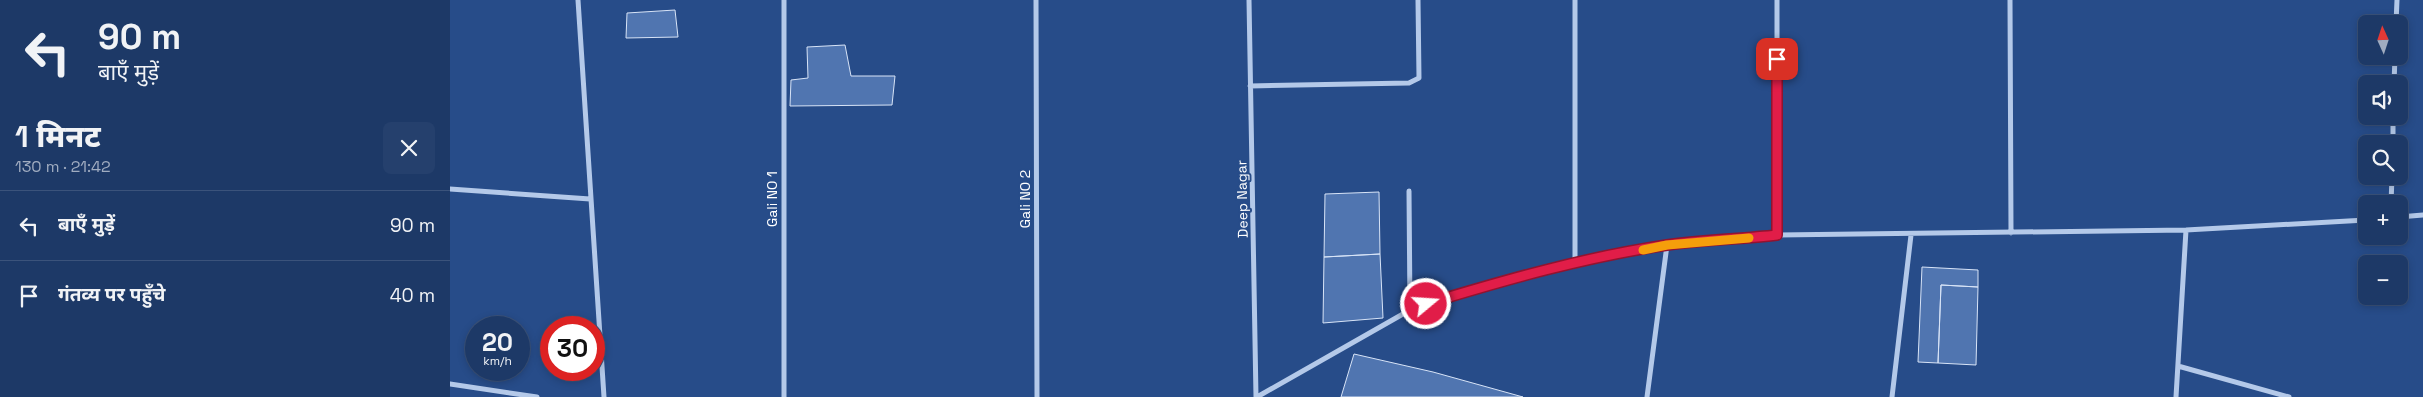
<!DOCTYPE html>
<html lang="hi">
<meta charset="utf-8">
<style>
body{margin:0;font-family:"Space Grotesk","Noto Sans Devanagari",sans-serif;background:#25406d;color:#f1f3f6;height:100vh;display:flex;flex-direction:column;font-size:19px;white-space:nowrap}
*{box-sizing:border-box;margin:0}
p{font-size:16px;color:#a0acc0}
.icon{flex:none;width:28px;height:28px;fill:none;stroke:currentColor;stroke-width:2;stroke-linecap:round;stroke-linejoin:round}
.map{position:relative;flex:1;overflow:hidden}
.sheet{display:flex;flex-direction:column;background:#1d3967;width:450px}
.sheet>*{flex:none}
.hud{background:#1d3967;color:#f1f3f6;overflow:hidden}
.needle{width:32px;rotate:357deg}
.tools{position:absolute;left:1908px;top:15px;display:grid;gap:10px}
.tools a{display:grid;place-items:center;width:50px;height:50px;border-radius:8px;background:#1d3967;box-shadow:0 2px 8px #0003,0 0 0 1px #3b537b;font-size:25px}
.speed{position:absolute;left:15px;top:316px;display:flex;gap:10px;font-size:25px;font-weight:700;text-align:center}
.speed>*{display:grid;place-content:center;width:65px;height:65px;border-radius:50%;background:#1d3967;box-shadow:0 2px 8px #0003,0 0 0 1px #3b537b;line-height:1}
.speed small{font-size:12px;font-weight:400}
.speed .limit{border:8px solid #d22;background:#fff;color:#111}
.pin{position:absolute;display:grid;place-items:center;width:42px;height:42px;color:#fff;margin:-21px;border-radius:10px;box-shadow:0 2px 8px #0006}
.me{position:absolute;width:55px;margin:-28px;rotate:72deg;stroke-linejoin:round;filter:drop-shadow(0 0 4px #0008)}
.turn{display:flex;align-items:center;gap:18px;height:105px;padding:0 15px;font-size:22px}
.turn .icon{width:65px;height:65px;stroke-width:2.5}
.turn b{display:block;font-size:35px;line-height:42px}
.round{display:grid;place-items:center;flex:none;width:52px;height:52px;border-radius:8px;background:#25406d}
.head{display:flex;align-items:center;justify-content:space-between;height:85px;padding:0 15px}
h1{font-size:30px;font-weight:800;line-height:38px}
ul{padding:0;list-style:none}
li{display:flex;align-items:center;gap:15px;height:70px;padding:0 15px;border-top:1px solid #3b537b}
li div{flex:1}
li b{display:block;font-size:19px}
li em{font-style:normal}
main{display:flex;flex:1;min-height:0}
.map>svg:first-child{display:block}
.building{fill:#5075b0;stroke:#d8e4f7}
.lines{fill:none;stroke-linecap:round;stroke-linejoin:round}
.minor{stroke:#b4c9e9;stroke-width:5}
.route-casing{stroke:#92132f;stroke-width:12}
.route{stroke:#e11d48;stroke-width:9}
.slow{stroke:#f59e0b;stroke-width:9}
.labels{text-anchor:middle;stroke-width:4;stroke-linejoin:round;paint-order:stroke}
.street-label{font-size:14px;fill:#fff;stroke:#274c89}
</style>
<main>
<section class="sheet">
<div class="hud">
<div class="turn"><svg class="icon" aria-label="left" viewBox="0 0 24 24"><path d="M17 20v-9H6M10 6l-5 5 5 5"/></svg><div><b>90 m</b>बाएँ मुड़ें</div></div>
</div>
<div class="head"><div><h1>1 मिनट</h1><p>130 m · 21:42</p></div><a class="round"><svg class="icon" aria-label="close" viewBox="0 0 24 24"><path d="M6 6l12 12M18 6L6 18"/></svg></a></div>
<ul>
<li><svg class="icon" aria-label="left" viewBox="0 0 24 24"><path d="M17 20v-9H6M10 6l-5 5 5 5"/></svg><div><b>बाएँ मुड़ें</b></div><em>90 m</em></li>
<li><svg class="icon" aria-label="arrive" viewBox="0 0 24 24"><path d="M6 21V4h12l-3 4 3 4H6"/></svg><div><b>गंतव्य पर पहुँचे</b></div><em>40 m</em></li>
</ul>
</section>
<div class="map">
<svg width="1973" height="397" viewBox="0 0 1973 397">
<rect width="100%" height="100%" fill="#274c89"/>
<path class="building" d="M225,10L228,37L176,38L177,13Z
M395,45L401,76H445L442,105L340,106L341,80L358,78L357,47Z
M929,192L930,254L874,257L875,194Z
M930,254L933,318L873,323L874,257Z
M1472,267L1528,270V287L1491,285L1488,363L1468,362Z
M1491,285L1528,287L1526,365L1488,363Z
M904,354L983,372L1073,397H891Z"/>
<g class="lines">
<path class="minor" d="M128,0L154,397
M334,0V397
M586,0L587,397
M799,0L806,397
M1125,0V263
M1560,0L1561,233
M1946,24L1947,0
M1944,84L1945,56
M800,86L959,83L969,78L968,0
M1943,144V116
M0,189L140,199
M959,191L960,310
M1941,204L1942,176
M1949,217L1973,215
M1327,235V0
M1728,366L1839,397
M0,384L87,397
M807,397L960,310L1042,284L1125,263L1217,245L1327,235L1736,230L1916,220
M1197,397L1217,245
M1442,397L1461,235
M1726,397L1736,230"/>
</g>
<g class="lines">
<defs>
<path id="route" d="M976,304C1055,280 1135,257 1217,245C1253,240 1291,239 1327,235V59"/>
</defs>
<use href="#route" class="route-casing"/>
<use href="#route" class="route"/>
<path class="slow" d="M1193,250L1217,245L1299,238"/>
</g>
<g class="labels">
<g class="street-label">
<text transform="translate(322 199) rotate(-90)" y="5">Gali NO 1</text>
<text transform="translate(575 199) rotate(-90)" y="5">Gali NO 2</text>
<text transform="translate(792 199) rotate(-91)" y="5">Deep Nagar</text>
</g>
</g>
</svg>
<div class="tools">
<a><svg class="needle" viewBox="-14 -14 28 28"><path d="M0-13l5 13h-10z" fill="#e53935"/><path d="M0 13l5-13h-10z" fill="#a0acc0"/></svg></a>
<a><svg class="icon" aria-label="sound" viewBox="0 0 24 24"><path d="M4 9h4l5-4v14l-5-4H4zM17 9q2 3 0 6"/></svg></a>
<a><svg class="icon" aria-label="search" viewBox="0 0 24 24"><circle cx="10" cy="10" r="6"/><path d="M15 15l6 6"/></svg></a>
<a>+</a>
<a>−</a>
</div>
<div class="speed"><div>20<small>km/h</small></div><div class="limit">30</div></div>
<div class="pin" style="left:1327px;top:59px;background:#d93025"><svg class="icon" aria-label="arrive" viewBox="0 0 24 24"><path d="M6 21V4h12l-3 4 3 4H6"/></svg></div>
<svg class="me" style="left:976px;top:304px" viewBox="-20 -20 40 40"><circle r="17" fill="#e11d48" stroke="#fff" stroke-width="3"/><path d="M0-11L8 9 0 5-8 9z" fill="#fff"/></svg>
</div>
</main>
